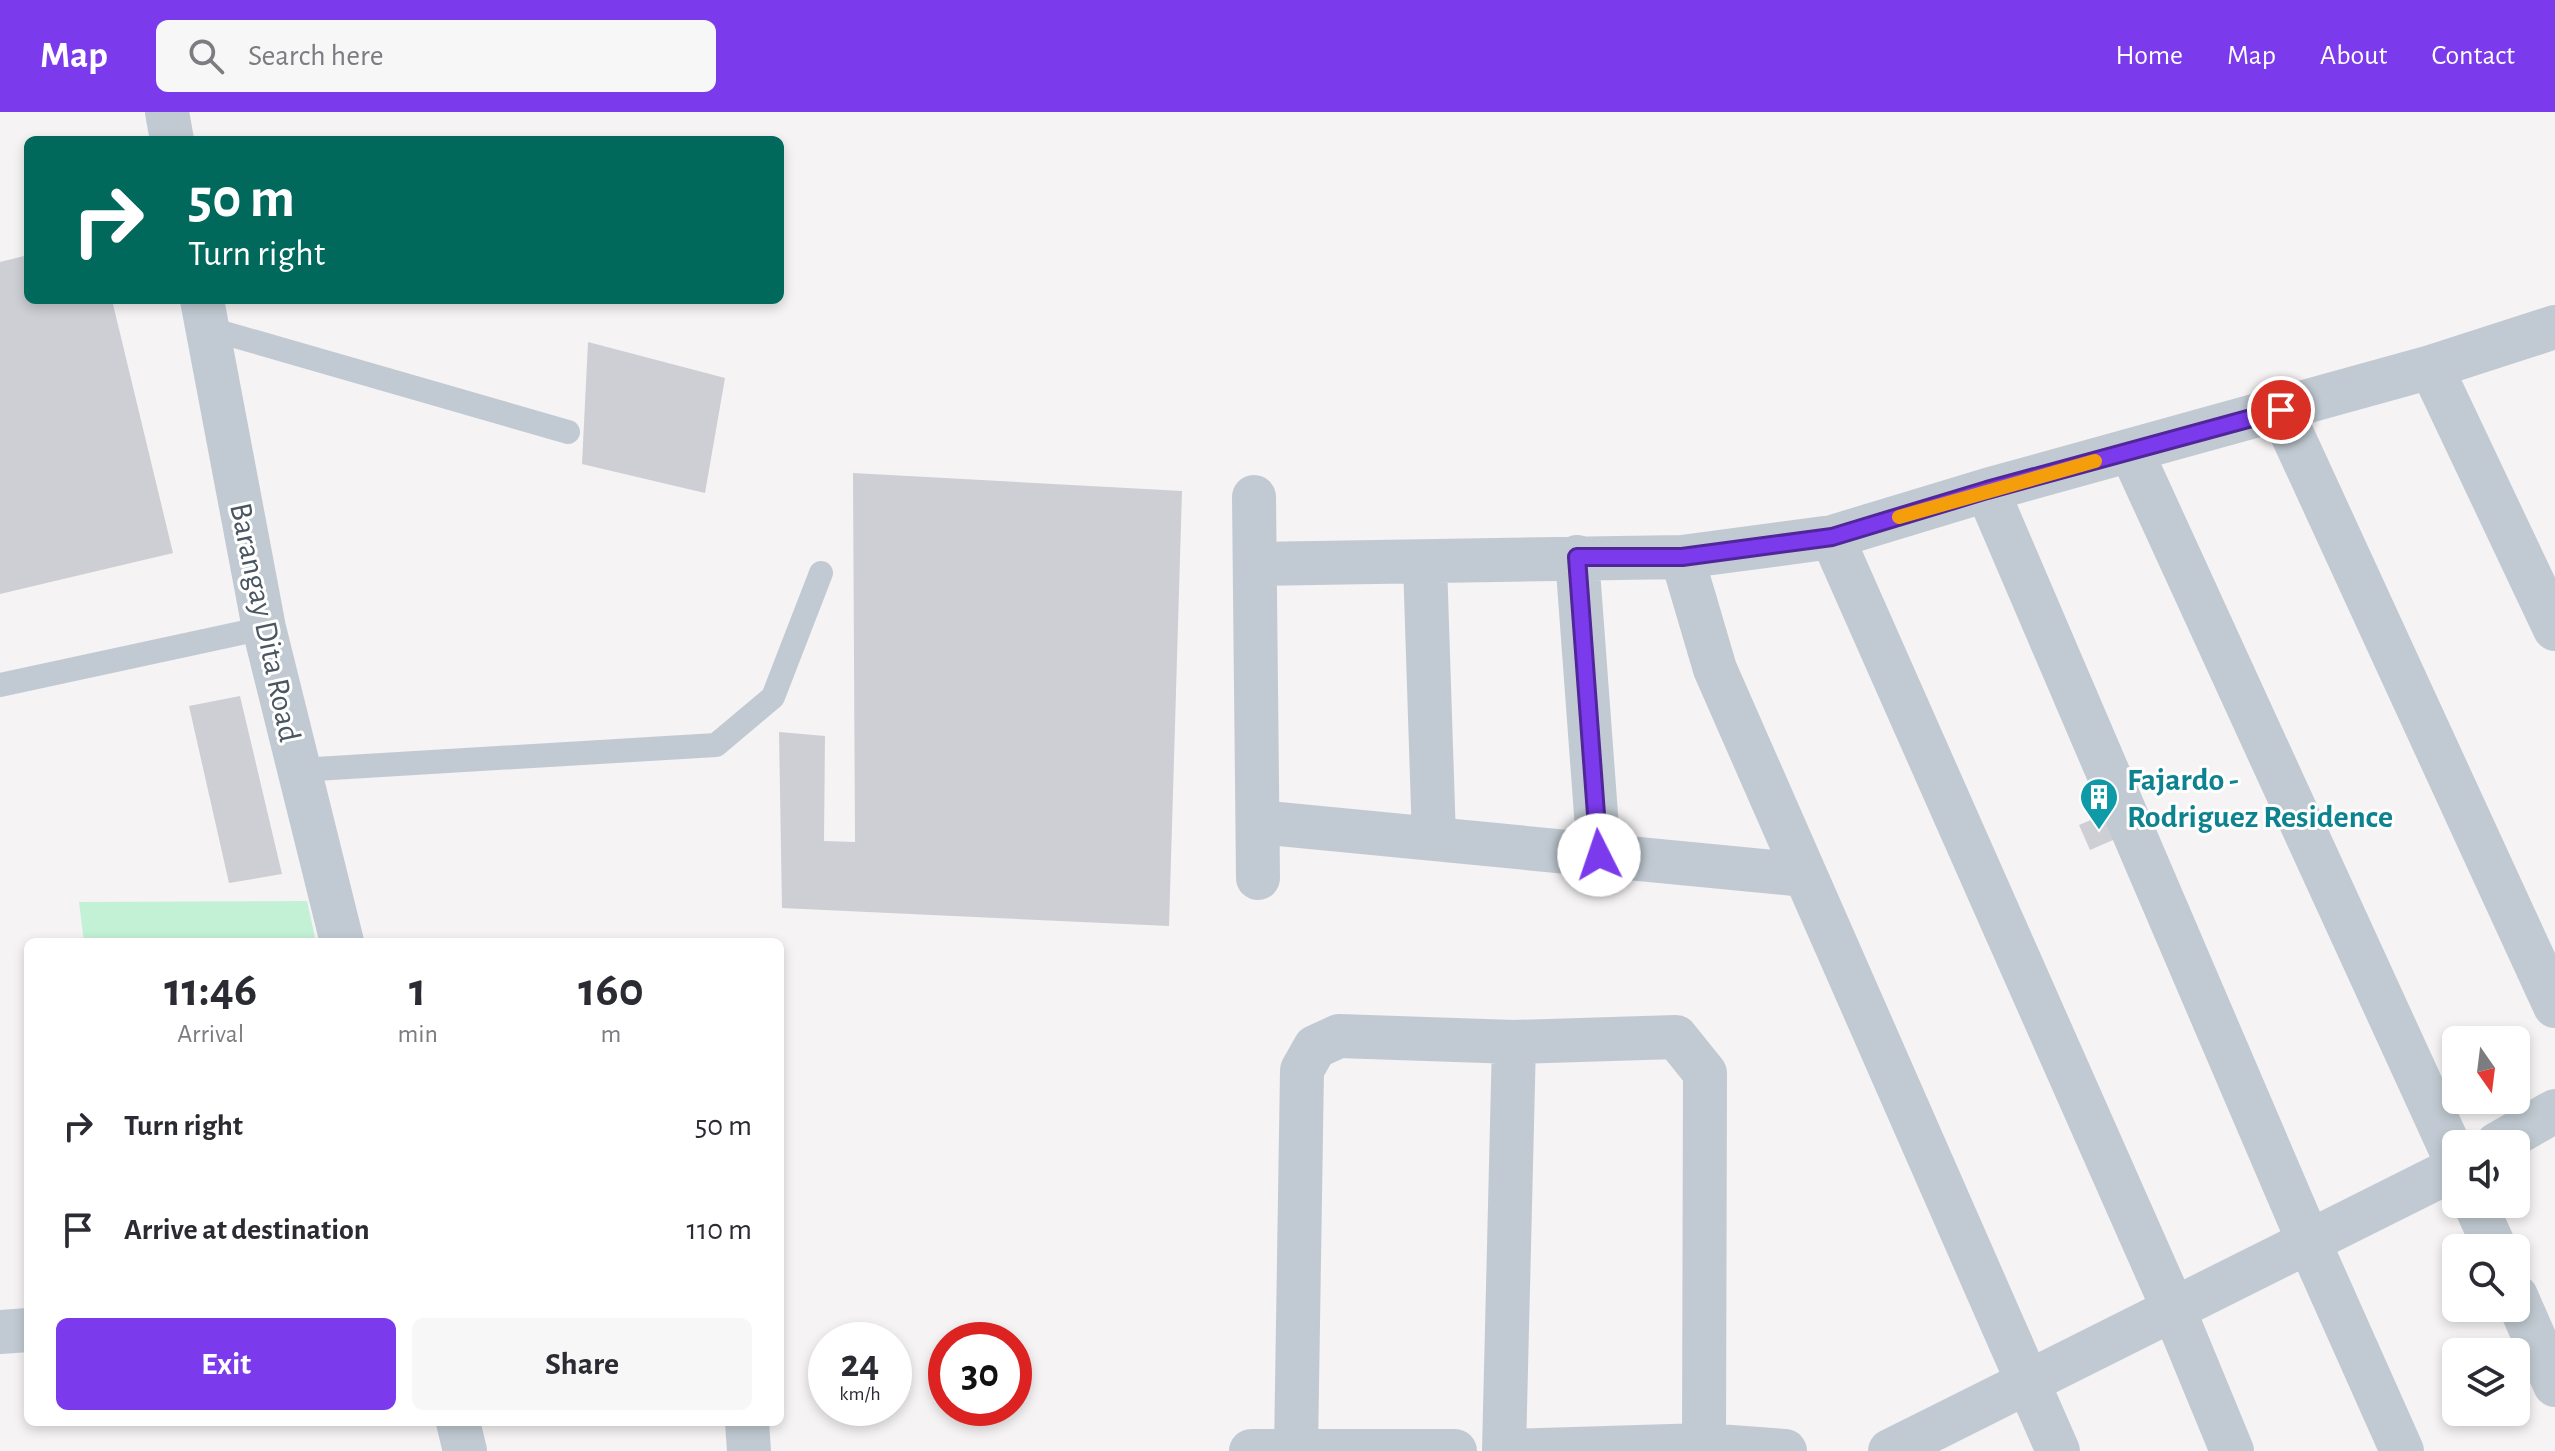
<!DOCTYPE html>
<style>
body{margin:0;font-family:"Alegreya Sans",sans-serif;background:#f7f7f7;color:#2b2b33;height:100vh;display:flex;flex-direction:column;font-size:30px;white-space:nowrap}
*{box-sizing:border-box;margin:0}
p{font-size:26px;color:#7c7c81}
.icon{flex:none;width:44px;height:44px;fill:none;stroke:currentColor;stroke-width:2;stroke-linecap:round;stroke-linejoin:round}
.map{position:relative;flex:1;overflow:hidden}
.panel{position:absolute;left:24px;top:826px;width:760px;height:488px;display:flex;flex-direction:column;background:#fff;border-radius:12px;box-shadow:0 4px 12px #0003}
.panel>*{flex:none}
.top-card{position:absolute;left:24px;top:24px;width:760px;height:168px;border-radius:12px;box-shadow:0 4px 12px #0003;background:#00695c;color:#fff;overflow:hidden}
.needle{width:52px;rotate:166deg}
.fabs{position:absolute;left:2442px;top:914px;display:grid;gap:16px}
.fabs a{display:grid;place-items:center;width:88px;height:88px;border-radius:12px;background:#fff;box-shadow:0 4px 12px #0003;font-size:40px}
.speed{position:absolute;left:808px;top:1210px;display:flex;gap:16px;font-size:40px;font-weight:700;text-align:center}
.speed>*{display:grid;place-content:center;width:104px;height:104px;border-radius:50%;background:#fff;box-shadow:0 4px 12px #0003;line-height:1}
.speed small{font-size:20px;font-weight:400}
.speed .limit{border:12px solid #d22;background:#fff;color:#111}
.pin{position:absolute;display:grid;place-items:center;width:68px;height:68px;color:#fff;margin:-34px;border:4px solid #fff;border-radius:50%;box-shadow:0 2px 8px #0007}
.me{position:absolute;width:88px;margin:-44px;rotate:356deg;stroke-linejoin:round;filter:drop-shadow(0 0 6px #0008)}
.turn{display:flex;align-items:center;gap:28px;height:168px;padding:0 32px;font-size:36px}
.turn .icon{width:104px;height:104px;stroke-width:2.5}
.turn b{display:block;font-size:56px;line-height:68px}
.eta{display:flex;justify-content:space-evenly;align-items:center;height:136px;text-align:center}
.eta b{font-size:48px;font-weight:700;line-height:56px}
.action{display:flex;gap:16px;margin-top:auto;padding:16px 32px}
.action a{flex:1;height:92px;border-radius:12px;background:#7c3aed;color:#fff;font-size:32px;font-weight:700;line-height:92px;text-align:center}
.action a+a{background:#f7f7f7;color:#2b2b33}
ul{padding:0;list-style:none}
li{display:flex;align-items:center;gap:24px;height:104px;padding:0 32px}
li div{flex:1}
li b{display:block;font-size:30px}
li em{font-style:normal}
header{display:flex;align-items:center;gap:48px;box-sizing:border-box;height:112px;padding:0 40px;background:#7c3aed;color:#fff}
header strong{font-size:38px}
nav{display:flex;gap:44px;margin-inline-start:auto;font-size:28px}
.search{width:560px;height:72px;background:#f7f7f7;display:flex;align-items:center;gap:20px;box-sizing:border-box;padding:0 28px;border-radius:12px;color:#7c7c81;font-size:30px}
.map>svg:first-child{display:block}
.green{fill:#c3f1d5}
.building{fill:#cdcfd5}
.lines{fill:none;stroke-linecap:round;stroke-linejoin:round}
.service{stroke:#c1cad2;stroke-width:24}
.minor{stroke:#c1cad2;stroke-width:44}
.tertiary{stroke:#c1cad2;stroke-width:44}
.route-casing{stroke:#51269a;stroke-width:20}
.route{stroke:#7c3aed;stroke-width:14}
.slow{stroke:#f59e0b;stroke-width:14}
.labels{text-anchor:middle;stroke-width:6;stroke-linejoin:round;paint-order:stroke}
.street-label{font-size:32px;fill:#4a5661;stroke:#fff}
.culture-label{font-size:32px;font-weight:bold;fill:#0d838f;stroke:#fff;text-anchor:start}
</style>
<header>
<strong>Map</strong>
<div class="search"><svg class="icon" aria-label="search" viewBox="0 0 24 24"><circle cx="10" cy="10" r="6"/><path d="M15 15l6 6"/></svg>Search here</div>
<nav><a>Home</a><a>Map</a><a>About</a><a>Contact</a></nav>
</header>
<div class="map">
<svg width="2555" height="1339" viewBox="0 0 2555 1339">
<rect width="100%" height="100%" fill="#f5f3f3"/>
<path class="green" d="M307,789L316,830H84L79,790Z"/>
<path class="building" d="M28,143V188H112L173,441L0,482V150Z
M588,230L725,266L705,381L582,352Z
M853,361L1182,379L1169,814L782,796L779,620L825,624L824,729L855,730Z
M240,584L282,762L229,771L189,594Z
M2110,700L2120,725L2090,738L2079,713Z"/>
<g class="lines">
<path class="service" d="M207,216L568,320
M0,573L264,516
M299,658L716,633L773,585L821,461"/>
<path class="minor" d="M2431,255L2555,517
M2281,298L2555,894
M2131,339L2456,1049
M1987,378L2308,1128L2402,1339
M1254,385L1258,766
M1832,425L2173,1196L2232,1339
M1577,445L1599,743
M1682,445L1715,557L2058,1339
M1425,451L1434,727
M1255,452L1682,445L1832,425L1987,378L2431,255L2555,215
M1258,710L1805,763
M2497,1032L2555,999
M2475,1092L2495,1136
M2516,1184L2555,1273
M0,1220L28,1218
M747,1310L749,1339
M1296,1338L1302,958L1315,935L1339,924L1514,930L1676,925L1705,961L1704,1333
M1251,1339H1455
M1504,1339L1514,930
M1510,1339L1704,1333L1785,1339
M1890,1339L2456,1056"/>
<path class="tertiary" d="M167,0L172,28
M202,188L264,516L342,830
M458,1310L465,1339"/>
</g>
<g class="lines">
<defs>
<path id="route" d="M1599,743L1577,445H1682L1832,425L1987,378L2281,298"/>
</defs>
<use href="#route" class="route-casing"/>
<use href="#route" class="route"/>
<path class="slow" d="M1899,405L2095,349"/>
</g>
<defs>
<symbol id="building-pin" viewBox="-11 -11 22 30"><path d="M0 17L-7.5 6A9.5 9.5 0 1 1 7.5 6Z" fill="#0f9aa8" stroke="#fff"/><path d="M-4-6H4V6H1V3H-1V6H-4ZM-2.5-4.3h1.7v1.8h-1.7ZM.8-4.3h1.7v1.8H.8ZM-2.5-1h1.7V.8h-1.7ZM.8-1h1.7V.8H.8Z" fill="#fff"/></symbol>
</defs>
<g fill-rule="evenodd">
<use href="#building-pin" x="2077" y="663" width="44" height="60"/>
</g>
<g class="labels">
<g class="street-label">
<text transform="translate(266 510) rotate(78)" y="11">Barangay Dita Road</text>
</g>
<g class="culture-label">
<text x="2127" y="678">Fajardo -<tspan x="2127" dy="37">Rodriguez Residence</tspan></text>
</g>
</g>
</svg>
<div class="fabs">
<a><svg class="needle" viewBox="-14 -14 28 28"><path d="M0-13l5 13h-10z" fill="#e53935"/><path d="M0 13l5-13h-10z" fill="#7c7c81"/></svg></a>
<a><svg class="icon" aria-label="sound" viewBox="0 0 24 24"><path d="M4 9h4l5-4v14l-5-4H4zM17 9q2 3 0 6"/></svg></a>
<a><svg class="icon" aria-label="search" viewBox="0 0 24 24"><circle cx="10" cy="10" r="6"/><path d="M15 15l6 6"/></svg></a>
<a><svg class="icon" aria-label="layers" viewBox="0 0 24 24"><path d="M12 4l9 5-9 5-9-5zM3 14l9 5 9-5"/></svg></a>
</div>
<div class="speed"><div>24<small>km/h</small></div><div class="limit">30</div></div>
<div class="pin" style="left:2281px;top:298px;background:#d93025"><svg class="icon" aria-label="arrive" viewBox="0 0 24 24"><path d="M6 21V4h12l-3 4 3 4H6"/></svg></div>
<svg class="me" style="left:1599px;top:743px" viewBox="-20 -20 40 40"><circle r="19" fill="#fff"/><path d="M0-13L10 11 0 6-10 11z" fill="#7c3aed"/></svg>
<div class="top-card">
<div class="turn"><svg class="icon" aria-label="right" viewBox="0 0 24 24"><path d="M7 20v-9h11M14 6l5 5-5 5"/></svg><div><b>50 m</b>Turn right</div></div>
</div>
<section class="panel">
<div class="eta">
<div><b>11:46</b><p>Arrival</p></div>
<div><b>1</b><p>min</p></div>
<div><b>160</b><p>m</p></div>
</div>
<ul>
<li><svg class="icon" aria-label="right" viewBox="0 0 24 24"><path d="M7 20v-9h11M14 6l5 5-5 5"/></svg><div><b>Turn right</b></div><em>50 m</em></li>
<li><svg class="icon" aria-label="arrive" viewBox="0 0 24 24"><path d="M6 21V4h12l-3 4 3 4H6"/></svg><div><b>Arrive at destination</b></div><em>110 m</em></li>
</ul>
<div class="action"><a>Exit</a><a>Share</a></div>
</section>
</div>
